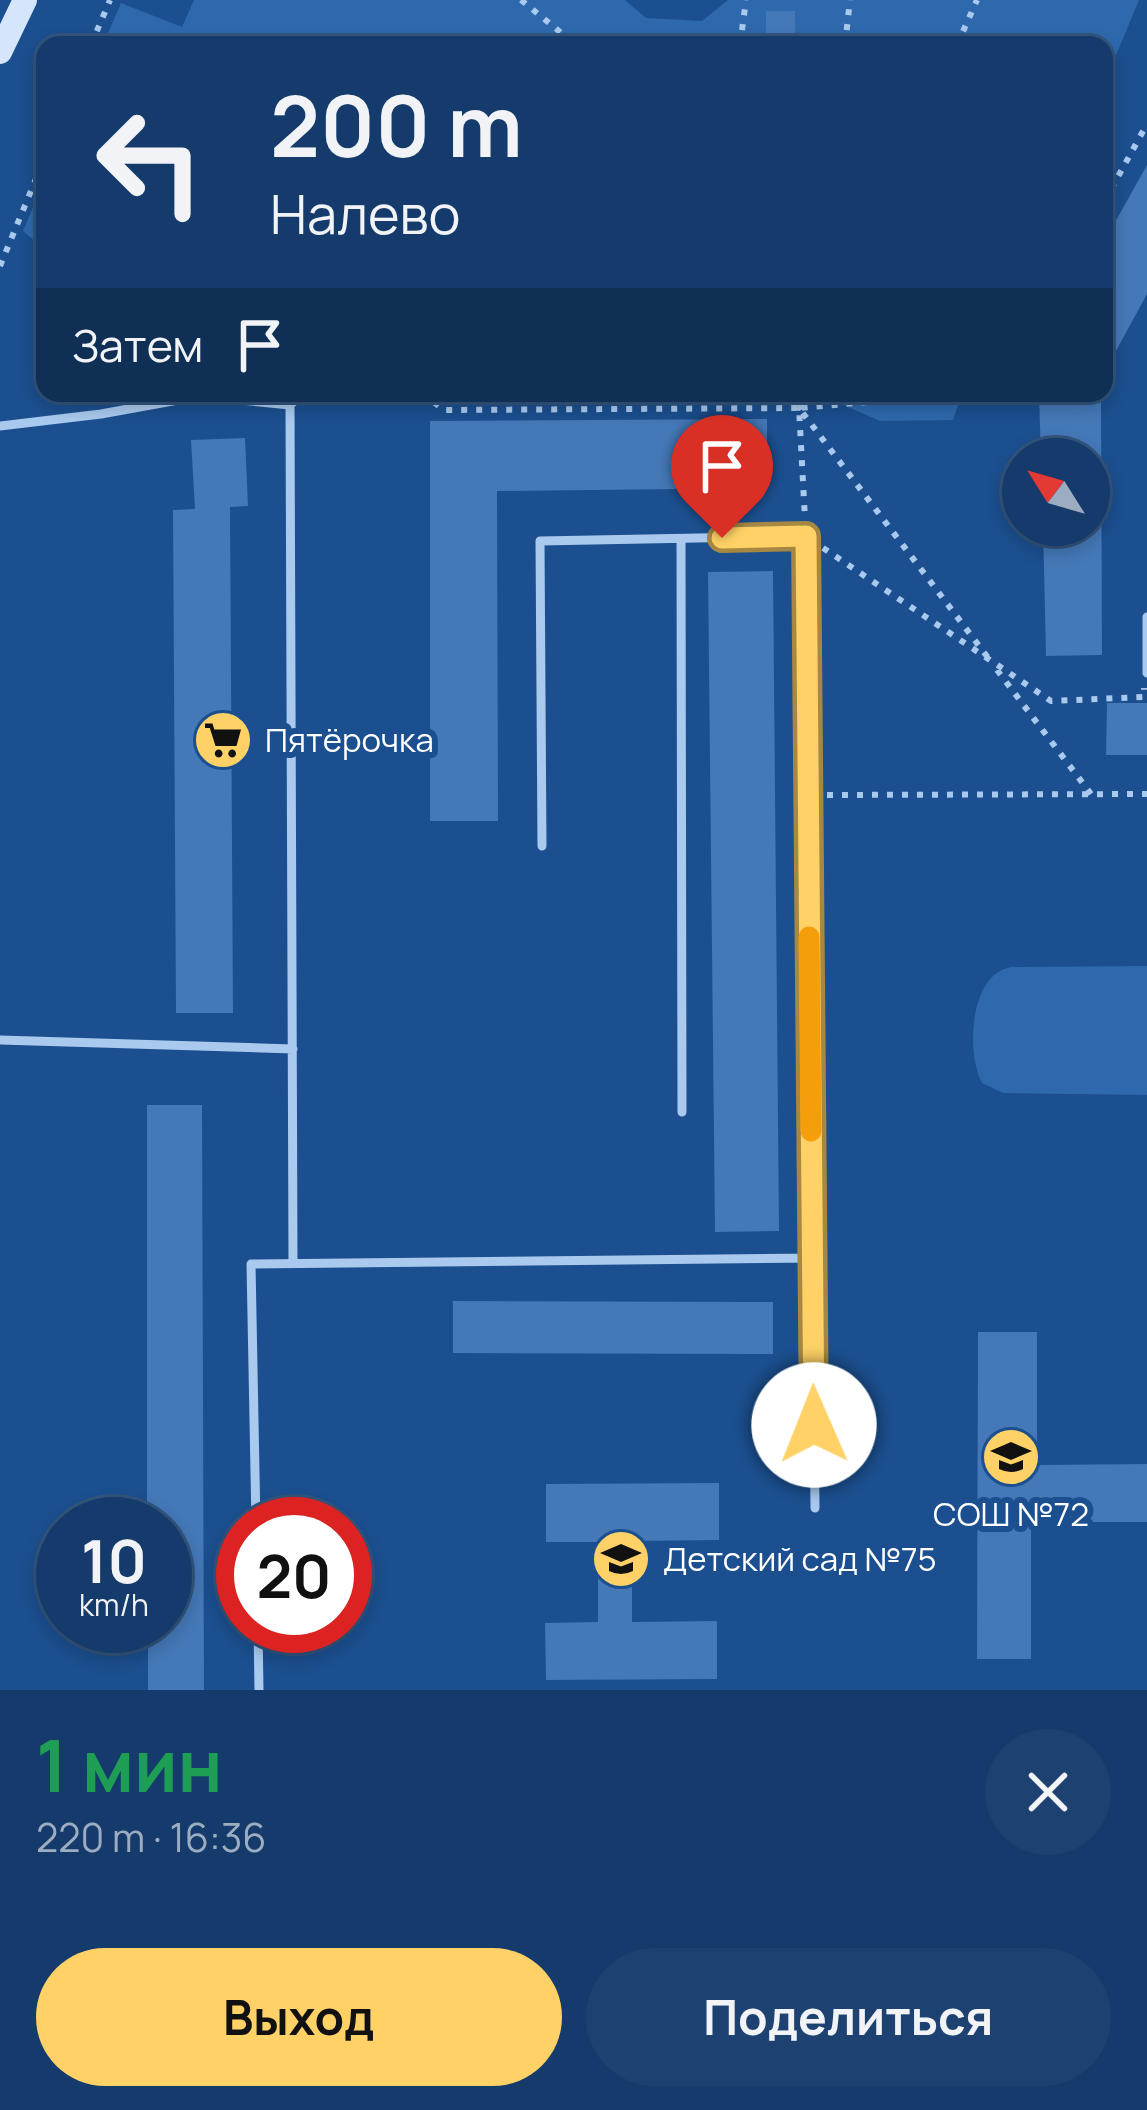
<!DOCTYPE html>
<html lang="ru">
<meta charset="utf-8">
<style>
body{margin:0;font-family:Manrope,sans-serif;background:#1d4271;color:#f1f3f6;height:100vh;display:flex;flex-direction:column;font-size:45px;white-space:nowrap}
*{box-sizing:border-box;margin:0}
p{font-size:39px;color:#9dadc1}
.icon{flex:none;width:66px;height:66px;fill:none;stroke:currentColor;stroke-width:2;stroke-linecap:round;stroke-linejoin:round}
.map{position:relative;height:1690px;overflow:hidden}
.drawer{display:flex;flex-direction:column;background:#143b6b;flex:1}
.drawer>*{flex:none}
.top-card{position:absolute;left:36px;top:36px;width:1077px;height:366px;border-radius:24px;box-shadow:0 6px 18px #0003,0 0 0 3px #33557e;background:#143b6b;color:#f1f3f6;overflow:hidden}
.needle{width:78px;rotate:307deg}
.controls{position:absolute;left:1002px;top:438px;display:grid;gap:24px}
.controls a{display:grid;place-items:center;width:108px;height:108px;border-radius:50%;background:#143b6b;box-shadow:0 6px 18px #0003,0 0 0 3px #33557e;font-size:60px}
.speed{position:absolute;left:36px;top:1497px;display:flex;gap:24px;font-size:60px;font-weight:700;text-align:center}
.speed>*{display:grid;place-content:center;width:156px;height:156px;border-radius:50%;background:#143b6b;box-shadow:0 6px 18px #0003,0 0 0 3px #33557e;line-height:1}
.speed small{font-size:30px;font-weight:400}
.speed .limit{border:18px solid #d22;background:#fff;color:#111}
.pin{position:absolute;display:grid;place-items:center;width:102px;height:102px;color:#fff;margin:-123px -51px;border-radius:50% 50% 50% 0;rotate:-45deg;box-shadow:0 0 12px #0007}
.pin .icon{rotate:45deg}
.me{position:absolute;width:132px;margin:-66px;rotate:359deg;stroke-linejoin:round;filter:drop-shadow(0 0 9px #0008)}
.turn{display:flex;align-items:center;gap:42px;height:252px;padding:0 36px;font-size:54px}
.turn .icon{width:156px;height:156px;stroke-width:2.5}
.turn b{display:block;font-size:84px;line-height:102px}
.then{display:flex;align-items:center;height:114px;padding:0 36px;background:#0003;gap:24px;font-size:45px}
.round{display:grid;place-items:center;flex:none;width:126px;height:126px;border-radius:63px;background:#1d4271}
.head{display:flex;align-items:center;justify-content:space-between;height:204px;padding:0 36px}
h1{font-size:72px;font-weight:700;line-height:90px;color:#1e9e55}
.button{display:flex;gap:24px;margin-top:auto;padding:24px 36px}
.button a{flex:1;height:138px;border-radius:72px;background:#ffd166;color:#111;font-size:48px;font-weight:700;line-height:138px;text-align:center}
.button a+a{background:#1d4271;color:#f1f3f6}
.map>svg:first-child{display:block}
.green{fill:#2e69ad}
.building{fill:#4478b7}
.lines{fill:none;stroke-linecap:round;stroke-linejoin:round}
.path{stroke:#a9c9ee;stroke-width:6;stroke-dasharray:6 9;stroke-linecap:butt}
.lane{stroke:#a9c9ee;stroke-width:9}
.secondary{stroke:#d6e6fa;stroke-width:24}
.route-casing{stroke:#a68842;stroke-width:30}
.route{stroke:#ffd166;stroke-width:21}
.slow{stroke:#f59e0b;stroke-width:21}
.labels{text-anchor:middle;stroke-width:12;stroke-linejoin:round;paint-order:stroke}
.poi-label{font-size:33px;fill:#fff;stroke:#1b4f8f;text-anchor:start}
</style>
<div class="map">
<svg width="1147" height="1690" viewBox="0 0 1147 1690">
<rect width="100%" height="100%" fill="#1b4f8f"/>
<path class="green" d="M194,0H625L646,18L702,21L728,0H1139L1104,84V45H103L121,3L182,27Z
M45,179V250L23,231Z
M816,393H962L953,420L880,421Z
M1147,966V1095L1003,1093L982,1083C966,1054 969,974 1011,967Z"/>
<path class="building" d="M766,11H795V45H766Z
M1147,165V294L1104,373V242Z
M1039,393H1101L1102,655L1046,656L1043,525H1089V459H1041Z
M767,419V488L497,491L498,821H430V421Z
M245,438L248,506L230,507L233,1013H176L173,510L195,509L191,440Z
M773,571L779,1231L715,1232L708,572Z
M1107,703H1147V755H1106Z
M147,1105H202L204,1690H148V1626H165V1524H147Z
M453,1301L773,1302V1354L453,1353Z
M978,1332H1037V1465L1147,1464V1522H1031V1659H977Z
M719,1483V1540L632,1541V1622L717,1621V1679L546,1680L545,1623L598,1622V1542H546V1484Z"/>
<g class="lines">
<path class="path" d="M521,0L576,45
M91,45L110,0
M740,45L746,0
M845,45L850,0
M957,45L977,0
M1104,202L1147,124
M0,266L45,157
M422,393L444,410L799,408L805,519
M801,393L799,408L806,393
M972,393L799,408L989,659
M823,548L1051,701L1144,697V688
M997,670L1091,794
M827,795L1147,794"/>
<path class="lane" d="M290,405L293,1263
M0,426L101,414L200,396L290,405L303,393
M681,539L682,1112
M1147,617V673
M542,846L540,541L806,536L815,1508
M0,1040L293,1049
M256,1524L251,1264L813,1258
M258,1626L259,1690"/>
<path class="secondary" d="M0,52L25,0"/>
</g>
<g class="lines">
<defs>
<path id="route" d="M722,538L806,536L814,1425"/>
</defs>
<use href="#route" class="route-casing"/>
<use href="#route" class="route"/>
<path class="slow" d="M809,937L811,1131"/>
</g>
<defs>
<symbol id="supermarket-disc" viewBox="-11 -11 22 22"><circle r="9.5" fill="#ffd166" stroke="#1b4f8f"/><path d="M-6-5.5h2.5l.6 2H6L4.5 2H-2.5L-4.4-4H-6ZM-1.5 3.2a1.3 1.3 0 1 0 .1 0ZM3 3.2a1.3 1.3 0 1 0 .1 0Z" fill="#111"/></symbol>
<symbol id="school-disc" viewBox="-11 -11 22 22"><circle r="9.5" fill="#ffd166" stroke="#1b4f8f"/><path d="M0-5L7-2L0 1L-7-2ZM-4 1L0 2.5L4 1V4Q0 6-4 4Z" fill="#111"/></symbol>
</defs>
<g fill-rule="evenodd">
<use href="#supermarket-disc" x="190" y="707" width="66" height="66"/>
<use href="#school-disc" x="978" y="1424" width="66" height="66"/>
<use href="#school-disc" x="588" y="1526" width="66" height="66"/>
</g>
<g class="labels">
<g class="poi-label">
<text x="265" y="752">Пятёрочка</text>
<text x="1011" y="1526" text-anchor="middle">СОШ №72</text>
<text x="663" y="1571">Детский сад №75</text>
</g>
</g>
</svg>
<div class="controls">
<a><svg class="needle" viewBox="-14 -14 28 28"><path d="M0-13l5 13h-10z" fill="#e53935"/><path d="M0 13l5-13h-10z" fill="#9dadc1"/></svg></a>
</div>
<div class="speed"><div>10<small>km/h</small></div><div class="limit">20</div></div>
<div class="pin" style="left:722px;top:538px;background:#d93025"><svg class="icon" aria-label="arrive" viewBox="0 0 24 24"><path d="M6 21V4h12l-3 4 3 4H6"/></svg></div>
<svg class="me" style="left:814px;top:1425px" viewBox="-20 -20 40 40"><circle r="19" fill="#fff"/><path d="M0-13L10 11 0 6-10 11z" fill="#ffd166"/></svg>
<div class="top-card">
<div class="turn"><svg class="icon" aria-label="left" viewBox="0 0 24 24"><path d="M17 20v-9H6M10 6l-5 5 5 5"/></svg><div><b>200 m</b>Налево</div></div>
<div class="then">Затем<svg class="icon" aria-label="arrive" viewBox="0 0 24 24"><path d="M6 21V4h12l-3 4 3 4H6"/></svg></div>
</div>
</div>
<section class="drawer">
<div class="head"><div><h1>1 мин</h1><p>220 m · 16:36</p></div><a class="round"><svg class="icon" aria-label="close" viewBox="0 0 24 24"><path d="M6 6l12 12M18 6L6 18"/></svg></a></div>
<div class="button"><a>Выход</a><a>Поделиться</a></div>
</section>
